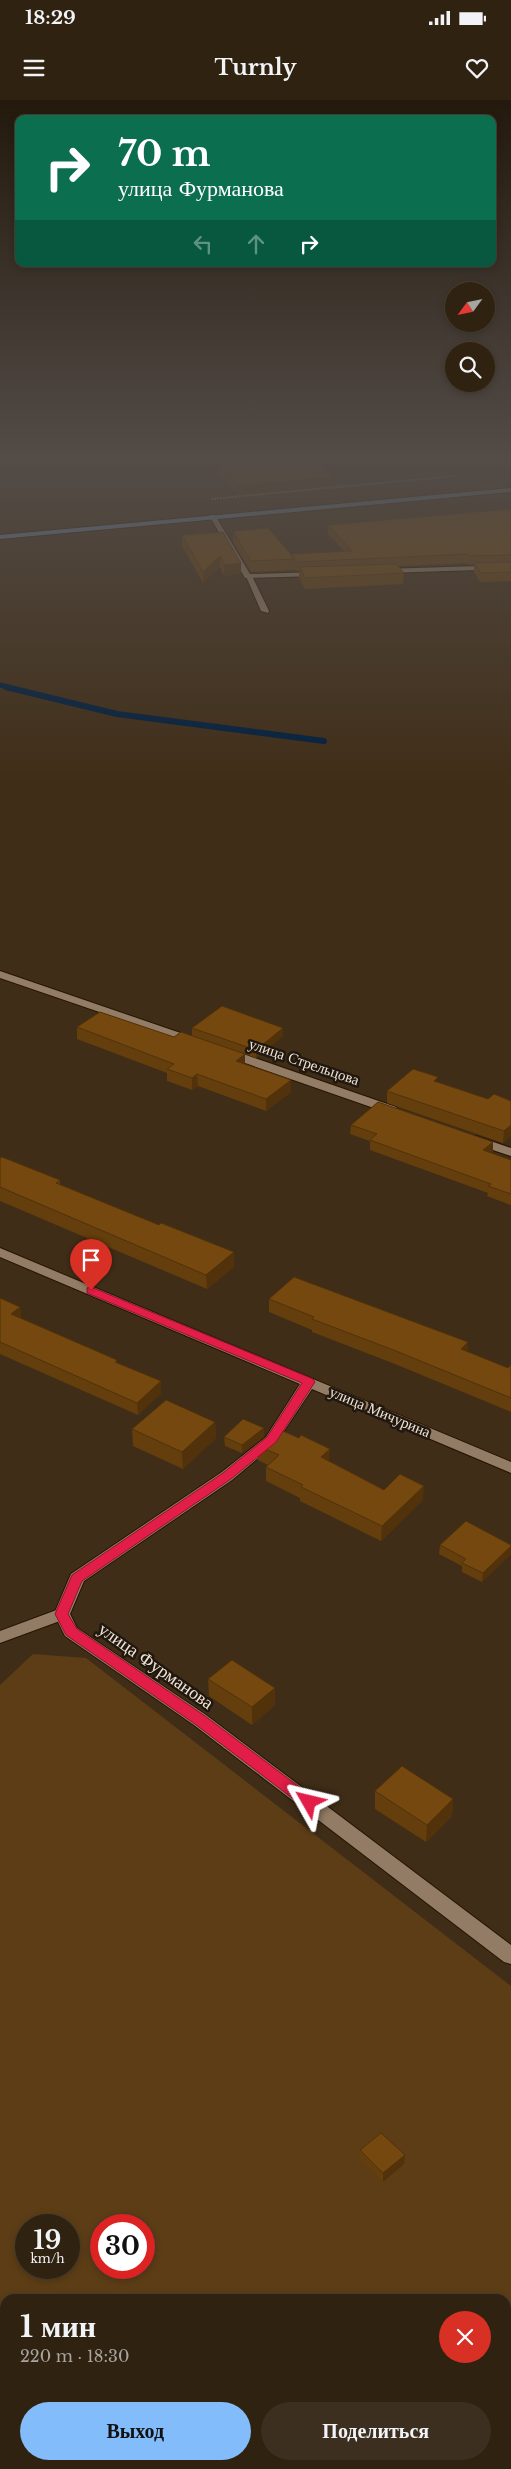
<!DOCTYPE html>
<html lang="ru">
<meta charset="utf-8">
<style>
body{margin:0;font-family:"Libre Baskerville",serif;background:#3c2f1f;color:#f1f3f6;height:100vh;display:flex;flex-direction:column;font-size:19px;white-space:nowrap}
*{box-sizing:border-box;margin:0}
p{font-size:16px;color:#a8a49f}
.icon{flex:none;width:28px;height:28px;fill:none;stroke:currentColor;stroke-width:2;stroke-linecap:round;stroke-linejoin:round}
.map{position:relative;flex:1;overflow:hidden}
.details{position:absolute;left:0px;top:2194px;width:511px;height:176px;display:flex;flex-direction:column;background:#302211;border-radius:15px 15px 0 0;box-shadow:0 2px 8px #0003,0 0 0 1px #4b3f31}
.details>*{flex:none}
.hud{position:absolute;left:15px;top:15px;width:481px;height:152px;border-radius:10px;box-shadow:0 2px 8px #0003,0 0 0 1px #4b3f31;background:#0b6e4f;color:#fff;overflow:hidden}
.needle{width:32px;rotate:237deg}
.fabs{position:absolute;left:445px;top:182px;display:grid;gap:10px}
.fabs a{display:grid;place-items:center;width:50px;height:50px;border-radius:50%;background:#302211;box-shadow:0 2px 8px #0003,0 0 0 1px #4b3f31;font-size:25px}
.speed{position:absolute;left:15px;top:2114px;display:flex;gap:10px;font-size:25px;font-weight:700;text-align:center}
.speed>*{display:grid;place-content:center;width:65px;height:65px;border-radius:50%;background:#302211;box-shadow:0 2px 8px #0003,0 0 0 1px #4b3f31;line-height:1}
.speed small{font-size:12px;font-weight:400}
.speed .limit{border:8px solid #d22;background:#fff;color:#111}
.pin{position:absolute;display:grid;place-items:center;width:42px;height:42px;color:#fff;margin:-51px -21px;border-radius:50% 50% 50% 0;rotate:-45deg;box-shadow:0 0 5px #0007}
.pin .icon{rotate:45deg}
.me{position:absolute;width:55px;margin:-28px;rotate:307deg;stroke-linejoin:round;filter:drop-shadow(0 0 4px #0008)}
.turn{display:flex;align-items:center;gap:18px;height:105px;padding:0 20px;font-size:22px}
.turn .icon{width:65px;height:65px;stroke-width:2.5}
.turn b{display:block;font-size:35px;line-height:42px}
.lanes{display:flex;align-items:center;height:48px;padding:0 20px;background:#0003;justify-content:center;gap:25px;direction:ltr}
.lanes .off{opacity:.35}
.round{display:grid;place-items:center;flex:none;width:52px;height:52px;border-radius:26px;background:#3c2f1f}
.overview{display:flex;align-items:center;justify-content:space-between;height:85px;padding:0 20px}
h1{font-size:30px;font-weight:700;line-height:38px}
.primary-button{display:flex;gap:10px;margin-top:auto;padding:10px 20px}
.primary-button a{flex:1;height:58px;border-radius:30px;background:#82bcfa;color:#111;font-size:20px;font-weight:700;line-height:58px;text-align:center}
.primary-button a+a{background:#3c2f1f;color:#f1f3f6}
.status{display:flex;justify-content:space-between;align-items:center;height:35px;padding:0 25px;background:#302211;direction:ltr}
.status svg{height:14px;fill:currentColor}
header{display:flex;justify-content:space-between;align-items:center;height:65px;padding:0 20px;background:#302211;font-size:22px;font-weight:700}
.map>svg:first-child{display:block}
.green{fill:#5c3d16;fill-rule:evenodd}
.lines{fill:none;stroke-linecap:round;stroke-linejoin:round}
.stream-far1{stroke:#001f3f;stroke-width:5}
.stream{stroke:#001f3f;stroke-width:6}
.service-casing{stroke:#261401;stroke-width:2}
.minor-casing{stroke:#261401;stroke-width:2}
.primary-casing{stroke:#261401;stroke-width:2}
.path{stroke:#8e7e6c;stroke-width:2;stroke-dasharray:2 1;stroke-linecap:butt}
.service{fill:#937c65;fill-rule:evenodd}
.minor{fill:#937c65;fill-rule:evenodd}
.primary{fill:#698fb7;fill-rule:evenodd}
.wall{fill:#643e0c}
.shaded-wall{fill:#51320a}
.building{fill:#74480e;stroke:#51320a}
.route{fill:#e11d48;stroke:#92132f}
.labels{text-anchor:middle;stroke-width:5;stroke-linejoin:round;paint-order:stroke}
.street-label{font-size:15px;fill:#f0e3d6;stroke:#20170e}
.near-street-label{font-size:18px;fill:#f0e3d6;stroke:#20170e}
</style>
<div class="status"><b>18:29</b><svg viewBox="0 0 49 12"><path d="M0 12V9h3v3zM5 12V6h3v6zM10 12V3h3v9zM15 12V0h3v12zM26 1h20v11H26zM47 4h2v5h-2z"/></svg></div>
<header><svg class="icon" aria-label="menu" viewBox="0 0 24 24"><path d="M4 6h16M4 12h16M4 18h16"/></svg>Turnly<svg class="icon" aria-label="heart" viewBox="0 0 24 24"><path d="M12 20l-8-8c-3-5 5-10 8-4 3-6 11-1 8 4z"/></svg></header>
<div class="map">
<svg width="511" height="2369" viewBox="0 0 511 2369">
<rect width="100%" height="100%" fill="#402d17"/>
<path class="green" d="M14,358H131L134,365L50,366Z
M33,1554L86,1558L511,1886V2369H138L135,2365H506V2199H5V2212L0,2206V1585ZM26,2125H69V2168H26ZM101,2125H144V2168H101Z
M0,2255L5,2261V2365H88L91,2369H0Z"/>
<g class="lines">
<path class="stream-far1" d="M0,585L11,588"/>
<path class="stream" d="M6,587L117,614L324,641"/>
<defs>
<path id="service" d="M505,358H511V361L506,359Z
M245,474L252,476L269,511L268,513L261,511Z
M62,1508L68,1510L70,1514L68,1518L0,1543V1531Z"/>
<path id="minor" d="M209,415H215L250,474L318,472L322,474L318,476L245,478Z
M511,465V469L384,473L380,471L384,469Z
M0,871L198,939L200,941L198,943H190L0,878Z
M229,949L396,1007L398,1010L392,1014L388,1013L225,956L223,953Z
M476,1036L511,1048V1056L472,1043L470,1040L472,1037Z
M0,1148L511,1362V1373L312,1289L276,1343L232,1380L84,1481L70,1514L77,1528L206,1615L511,1845V1864L504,1862L194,1625L65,1536L54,1514L71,1474L222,1372L266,1337L300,1284L0,1157Z"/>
<path id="primary" d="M511,388V392L0,439V435Z"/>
</defs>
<use href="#service" class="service-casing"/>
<use href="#minor" class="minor-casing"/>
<use href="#primary" class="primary-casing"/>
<path class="path" d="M211,399L454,376"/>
<use href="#service" class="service"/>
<use href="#minor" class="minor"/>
<use href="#primary" class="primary"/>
</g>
<path class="wall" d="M252,358L333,377V386L238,394L217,374V366L252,363Z
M511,409V481L480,482L474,472V464L468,465L467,463L398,466L404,473L403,484L305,489L299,478V470L296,471L295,469V470L251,472L233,442V431L292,455V454L344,451L328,434V425Z
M223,432L241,474L224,476L220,467L203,483L182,446V435Z
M77,927L174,937L192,935V928H283V936L256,958L245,954V964L291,980V992L266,1011L198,986L192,990L167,981V973L77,939Z
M438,982L488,999L511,1001L503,1043L387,1003V991Z
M351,1025L493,1042V1052L491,1053L511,1060V1105L487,1096L488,1093L370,1050V1041L350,1034Z
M0,1058L60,1080V1085L234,1167L207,1189L0,1101Z
M0,1198L20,1207L21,1218L117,1260V1263L161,1293L138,1315L0,1254Z
M269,1199L468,1242L467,1252L508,1268L511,1265V1312L395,1264L312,1232V1230L269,1212Z
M215,1322L216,1338L183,1369L133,1346L132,1329Z
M264,1328V1337L242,1353L225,1346L224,1337Z
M258,1346L329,1361L384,1390L423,1400L381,1441L300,1401V1398L266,1381V1367L268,1365L258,1360Z
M440,1445L511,1454L482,1482L462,1472V1466L439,1454Z
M208,1579L275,1605L252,1625L209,1596Z
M375,1691L453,1699L452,1716L426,1742L375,1709Z
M360,2050L404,2064L383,2082L360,2060Z"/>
<path class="shaded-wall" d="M333,377V386L238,394V386Z
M220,456V467L203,483V472Z
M241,463V474L224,476V465Z
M283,928V936L256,958V950Z
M245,954V965L236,961Z
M197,974L198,986L192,990V978Z
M291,980V992L266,1011V999Z
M511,1025V1036L503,1043L504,1031Z
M493,1042V1052L483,1060V1050Z
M234,1152V1167L207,1189L206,1175Z
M20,1207L21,1219L11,1214Z
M468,1242L467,1256L461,1249Z
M161,1281V1293L138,1315L137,1303Z
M215,1322L216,1338L183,1369L182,1352Z
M264,1328V1337L242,1353V1345Z
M330,1349L329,1363L321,1357Z
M424,1386L423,1400L381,1441L382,1426Z
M511,1446V1454L482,1482L483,1473Z
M275,1588V1605L252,1625V1607Z
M453,1699L452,1716L426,1742L427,1725Z
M405,2055L404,2064L383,2082V2073Z"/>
<path class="building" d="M252,358H311L333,377L238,386L217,366L256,362Z
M511,409V455L469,456L468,454L296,462L292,454L352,451L328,425Z
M268,428L295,459L251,461L233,431Z
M223,432L241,463L224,465L220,456L203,472L182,435Z
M511,462V472L481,473L474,463Z
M396,464L404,473L305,478L300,467Z
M222,906L283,928L256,950L192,928Z
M100,912L174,937L181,932L245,954L236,961L291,980L266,999L197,974L192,978L167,969L174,964L77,927Z
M413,969L438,977L434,981L488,999L494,994L511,1001V1025L504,1031L387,991Z
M378,1002L493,1042L483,1050L511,1060V1094L488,1086L491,1084L370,1040L377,1034L351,1025Z
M2,1057L60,1080L56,1083L159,1125L161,1123L234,1152L206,1175L0,1087V1058Z
M294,1177L468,1242L461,1249L508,1268L511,1265V1298L396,1251L312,1219L314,1217L269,1199Z
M0,1198L20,1207L11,1214L117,1260L115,1262L161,1281L137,1303L0,1242Z
M166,1300L215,1322L182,1352L132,1329Z
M243,1319L264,1328L242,1345L224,1337Z
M278,1329L299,1338L301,1335L330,1349L321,1357L384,1390L400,1374L424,1386L382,1426L301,1387L303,1385L266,1367L279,1355L258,1346Z
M466,1421L511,1445V1446L483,1473L462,1463L466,1459L440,1445Z
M232,1560L275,1588L252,1607L208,1579Z
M402,1666L453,1699L427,1725L375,1691Z
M381,2033L405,2055L383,2073L360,2050Z"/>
<linearGradient id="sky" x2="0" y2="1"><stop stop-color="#23190d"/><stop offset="0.52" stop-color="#534c47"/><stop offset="1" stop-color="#534c47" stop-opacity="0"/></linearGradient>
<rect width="511" height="689" fill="url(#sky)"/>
<path class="route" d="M91,1187L313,1279L315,1282L276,1342L231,1379L82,1481L68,1514L77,1529L205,1616L314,1698L316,1702L314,1707H304L195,1624L66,1535L55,1514L72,1475L223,1373L267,1337L302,1283L87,1193V1188Z"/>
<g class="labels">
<g class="street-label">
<text transform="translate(304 962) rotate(19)" y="5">улица Стрельцова</text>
<text transform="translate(380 1312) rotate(23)" y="5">улица Мичурина</text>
</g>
<g class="near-street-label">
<text transform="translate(156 1566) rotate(35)" y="6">улица Фурманова</text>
</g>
</g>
</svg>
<div class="fabs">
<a><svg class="needle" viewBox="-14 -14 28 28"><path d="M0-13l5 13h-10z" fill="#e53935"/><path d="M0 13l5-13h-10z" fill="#a8a49f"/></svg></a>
<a><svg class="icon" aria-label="search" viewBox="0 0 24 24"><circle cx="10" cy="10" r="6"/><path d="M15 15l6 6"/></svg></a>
</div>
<div class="speed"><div>19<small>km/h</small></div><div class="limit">30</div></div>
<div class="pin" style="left:91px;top:1190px;background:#d93025"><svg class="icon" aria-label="arrive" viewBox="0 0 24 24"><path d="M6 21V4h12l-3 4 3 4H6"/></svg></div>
<svg class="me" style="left:309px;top:1702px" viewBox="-20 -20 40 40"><path d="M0-17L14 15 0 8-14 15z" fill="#e11d48" stroke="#fff" stroke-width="4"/></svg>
<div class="hud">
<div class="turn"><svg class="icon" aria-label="right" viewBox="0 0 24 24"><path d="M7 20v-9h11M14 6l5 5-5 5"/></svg><div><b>70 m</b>улица Фурманова</div></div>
<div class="lanes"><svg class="icon off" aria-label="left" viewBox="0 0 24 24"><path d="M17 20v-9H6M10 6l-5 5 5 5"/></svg><svg class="icon off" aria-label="ahead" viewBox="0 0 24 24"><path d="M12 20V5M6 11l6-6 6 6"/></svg><svg class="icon" aria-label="right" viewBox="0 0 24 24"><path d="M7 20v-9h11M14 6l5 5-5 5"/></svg></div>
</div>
<section class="details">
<div class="overview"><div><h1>1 мин</h1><p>220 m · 18:30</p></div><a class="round" style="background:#d93025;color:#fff"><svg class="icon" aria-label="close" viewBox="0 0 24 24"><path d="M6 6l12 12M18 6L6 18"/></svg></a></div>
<div class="primary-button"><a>Выход</a><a>Поделиться</a></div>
</section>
</div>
